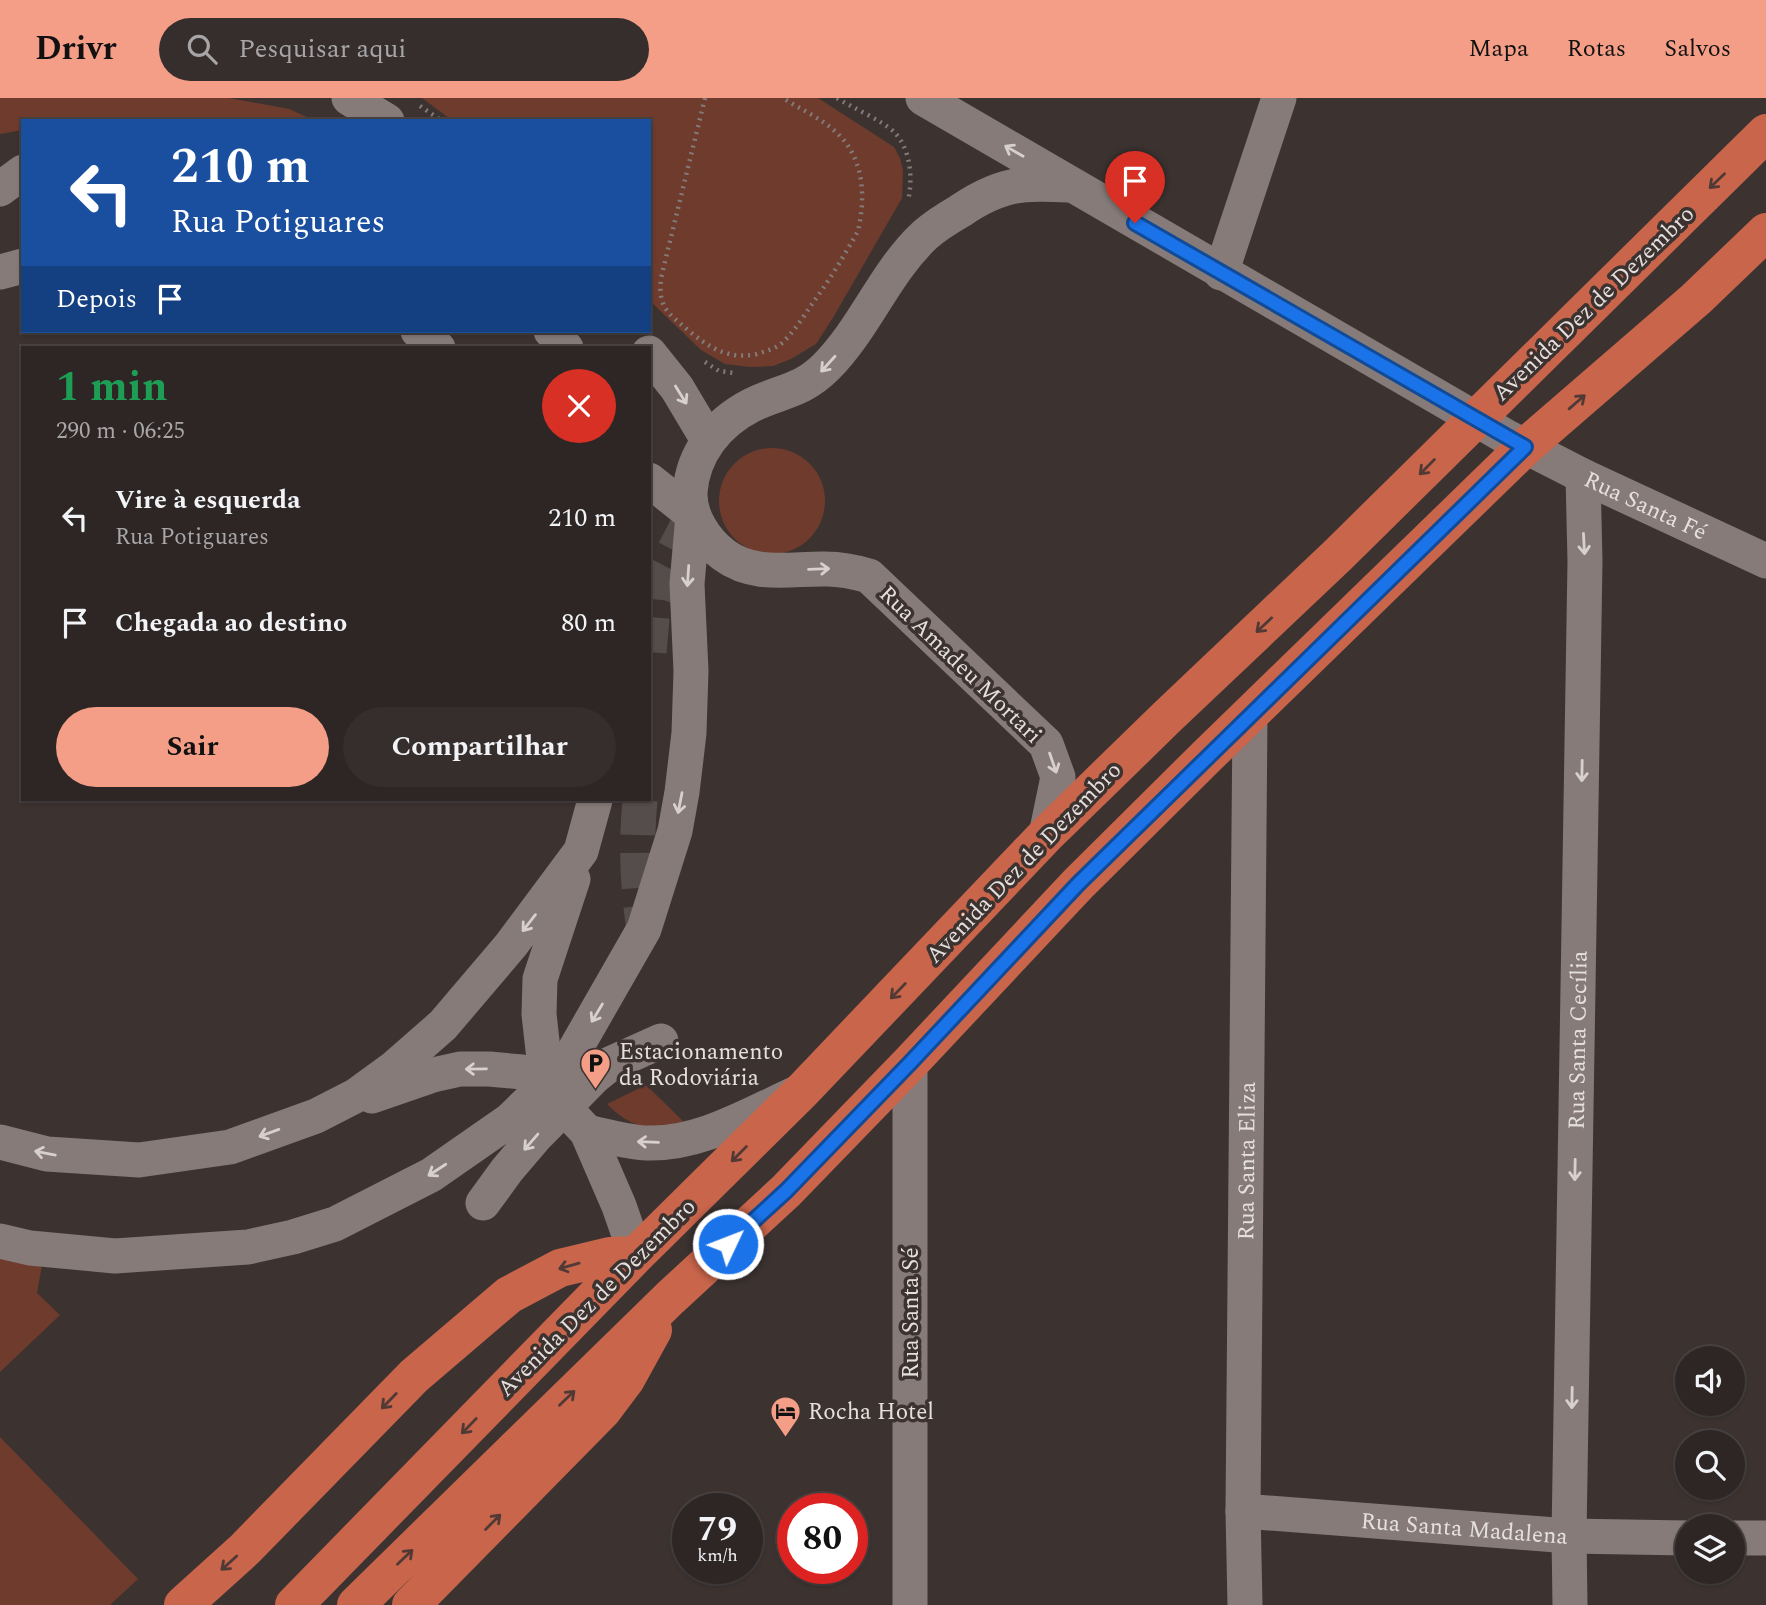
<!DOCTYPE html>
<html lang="pt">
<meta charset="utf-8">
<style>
body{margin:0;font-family:Spectral,serif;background:#352e2d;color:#f1f3f6;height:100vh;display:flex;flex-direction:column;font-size:26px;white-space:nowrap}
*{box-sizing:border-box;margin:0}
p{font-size:23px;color:#a7a5a7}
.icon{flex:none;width:38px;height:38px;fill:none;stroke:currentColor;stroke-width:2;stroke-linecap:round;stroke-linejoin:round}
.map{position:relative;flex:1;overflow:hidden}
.details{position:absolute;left:21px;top:248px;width:630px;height:455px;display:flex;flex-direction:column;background:#2d2625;border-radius:0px;box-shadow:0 2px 5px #0004,0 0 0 2px #484342}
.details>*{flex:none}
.guide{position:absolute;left:21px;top:21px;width:630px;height:214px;border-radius:0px;box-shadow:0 2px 5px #0004,0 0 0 2px #484342;background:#1a4fa0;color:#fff;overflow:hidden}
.buttons{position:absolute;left:1675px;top:1248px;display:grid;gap:14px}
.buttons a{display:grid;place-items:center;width:70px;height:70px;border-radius:50%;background:#2d2625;box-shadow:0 2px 5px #0004,0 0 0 2px #484342;font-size:35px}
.speed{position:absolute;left:672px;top:1395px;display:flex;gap:14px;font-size:35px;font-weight:700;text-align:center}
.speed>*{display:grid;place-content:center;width:91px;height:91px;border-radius:50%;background:#2d2625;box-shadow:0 2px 5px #0004,0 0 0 2px #484342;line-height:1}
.speed small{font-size:18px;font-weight:400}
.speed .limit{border:10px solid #d22;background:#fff;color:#111}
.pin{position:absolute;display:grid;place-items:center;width:60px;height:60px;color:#fff;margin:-72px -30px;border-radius:50% 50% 50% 0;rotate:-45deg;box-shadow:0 0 7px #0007}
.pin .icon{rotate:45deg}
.me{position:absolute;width:77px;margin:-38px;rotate:47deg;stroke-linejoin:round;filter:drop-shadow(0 0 5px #0008)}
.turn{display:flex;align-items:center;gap:24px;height:147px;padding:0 35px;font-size:32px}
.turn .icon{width:91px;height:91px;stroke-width:2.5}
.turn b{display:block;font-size:49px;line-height:60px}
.then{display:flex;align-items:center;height:66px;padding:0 35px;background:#0003;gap:14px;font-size:26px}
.round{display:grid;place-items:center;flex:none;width:74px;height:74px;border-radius:37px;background:#352e2d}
.summary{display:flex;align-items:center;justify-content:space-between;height:119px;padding:0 35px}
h1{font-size:42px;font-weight:700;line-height:52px;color:#1e9e55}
.primary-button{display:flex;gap:14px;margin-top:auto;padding:14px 35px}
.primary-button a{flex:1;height:80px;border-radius:42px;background:#f49e87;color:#111;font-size:28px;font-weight:700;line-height:80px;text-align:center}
.primary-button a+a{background:#352e2d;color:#f1f3f6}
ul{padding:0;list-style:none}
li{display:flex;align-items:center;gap:21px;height:105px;padding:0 35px}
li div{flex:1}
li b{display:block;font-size:26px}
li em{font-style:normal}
header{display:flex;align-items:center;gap:42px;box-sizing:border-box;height:98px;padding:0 35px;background:#f49e87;color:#111}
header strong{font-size:33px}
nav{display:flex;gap:38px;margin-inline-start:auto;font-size:24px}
.search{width:490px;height:63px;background:#352e2d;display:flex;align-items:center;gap:18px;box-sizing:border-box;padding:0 24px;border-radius:38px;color:#a7a5a7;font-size:26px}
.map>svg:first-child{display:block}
.green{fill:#6f3b2d}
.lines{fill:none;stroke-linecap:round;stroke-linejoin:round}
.minor-tunnel{stroke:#554d4b;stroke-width:35;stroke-dasharray:35 18;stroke-linecap:butt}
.path{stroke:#837b79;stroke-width:4.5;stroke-dasharray:2 5;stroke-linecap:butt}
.minor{stroke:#867b78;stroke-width:35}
.highway{stroke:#c9654b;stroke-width:38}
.oneway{stroke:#d7d0ce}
.oneway2{stroke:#513a35}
.route-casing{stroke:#114b97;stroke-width:18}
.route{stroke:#1a73e8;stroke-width:12}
.labels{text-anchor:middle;stroke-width:7;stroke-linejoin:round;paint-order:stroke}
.street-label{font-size:23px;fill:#e5dfdd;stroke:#3c3331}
.poi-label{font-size:23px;fill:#e5dfdd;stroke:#3c3331;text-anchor:start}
</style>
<header>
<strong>Drivr</strong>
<div class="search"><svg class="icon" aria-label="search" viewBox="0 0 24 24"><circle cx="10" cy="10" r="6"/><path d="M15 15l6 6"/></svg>Pesquisar aqui</div>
<nav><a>Mapa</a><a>Rotas</a><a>Salvos</a></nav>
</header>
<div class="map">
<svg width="1766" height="1507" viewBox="0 0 1766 1507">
<rect width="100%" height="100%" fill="#3c3331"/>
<path class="green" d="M0,0H229L289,11L316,23H23V32L0,36Z
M422,0H818L894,49L900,60L903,73L902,100L834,218L816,246L791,261L773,268L750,269L725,266L701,252L649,202V23H453Z
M719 403a53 53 0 1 1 106 0a53 53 0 1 1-106 0Z
M646,987L685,1025C654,1035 630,1030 607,1006Z
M0,1157L42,1167L37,1195L60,1217L0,1274Z
M0,1339L138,1481L110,1507H0Z"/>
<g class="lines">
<path class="minor-tunnel" d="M649,554L654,499L661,478L693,417
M640,702C636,746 637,787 644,831"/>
<path class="path" d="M705,0L661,180C658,210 668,215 689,233C710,250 729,262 757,256C766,253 775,251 782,245C794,234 803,219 812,206C829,183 844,158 858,133C866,99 864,61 838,36C823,21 800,11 783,0
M837,0C851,9 883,23 894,34C911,51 913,81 908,103
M420,8L442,23
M705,264L719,273L735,275"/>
<g class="minor">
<path d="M349,0L387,23"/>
<path id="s1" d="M923,0L1505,338L1583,378L1766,463"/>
<path d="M0,91L23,74"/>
<path d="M0,174L23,168"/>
<path d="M1221,175L1279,0"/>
<path d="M418,233L438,250"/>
<path d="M551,233L566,250"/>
<path d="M649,255L677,290L708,342"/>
<path d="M1046,737L1058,679L1046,646L869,478C855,474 842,471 827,471C792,470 755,480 724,457C705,443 689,418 690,394C693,355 717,325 752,307C780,293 801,294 826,269C865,230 885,174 925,137C935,128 948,120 960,113C979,100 1000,89 1023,87C1039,85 1055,87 1071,87"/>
<path d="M541,985L544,961L539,916L540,881L573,781"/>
<path d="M372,998L433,977L460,971H489L522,974L541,985L587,1034L619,1108L636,1157"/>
<path d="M587,1034C606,1038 627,1044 647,1045C700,1047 750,1016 797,995"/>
<path d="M0,1044L47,1056L139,1062L230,1049L316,1018L357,997L394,970L443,927L511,847L581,753L595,702"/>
<path d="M483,1105L507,1072L536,1038L595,978L610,966L661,943"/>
<path d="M0,1143L30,1150L115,1158L248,1149L293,1139L335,1126L431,1077L510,1022L565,969L644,831L675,733L682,694L689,635L691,573L687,486L693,417L649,382"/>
<path id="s2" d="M1243,1413L1569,1438L1687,1440"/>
<path d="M1732,1440H1766"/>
<path d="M910,1507V965"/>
<path id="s3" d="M1245,1507L1243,1413L1250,617"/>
<path id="s4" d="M1570,1507L1569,1438L1585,463L1583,378"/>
</g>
<path class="highway" d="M183,1507L245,1451L414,1278L509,1197L560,1170L610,1158L636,1157
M294,1507L636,1157L803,992L1046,737L1167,619L1338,457L1766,35
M356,1507L670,1200L786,1093L910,965L1078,786L1206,659L1525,349L1696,201L1766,134
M411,1507L602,1313L626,1281L653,1232"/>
</g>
<defs><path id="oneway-shaft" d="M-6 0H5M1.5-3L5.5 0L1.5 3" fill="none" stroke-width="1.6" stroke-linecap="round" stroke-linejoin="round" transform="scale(1.75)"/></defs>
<g class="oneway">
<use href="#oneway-shaft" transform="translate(1014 53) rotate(-150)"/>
<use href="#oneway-shaft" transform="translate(828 266) rotate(132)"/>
<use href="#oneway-shaft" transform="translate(681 297) rotate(58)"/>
<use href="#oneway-shaft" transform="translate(1584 446) rotate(87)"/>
<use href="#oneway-shaft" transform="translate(819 471) rotate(-2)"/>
<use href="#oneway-shaft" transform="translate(688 478) rotate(94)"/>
<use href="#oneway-shaft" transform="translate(1053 665) rotate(71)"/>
<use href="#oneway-shaft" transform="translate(1582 673) rotate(91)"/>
<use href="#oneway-shaft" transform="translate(680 705) rotate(101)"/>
<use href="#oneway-shaft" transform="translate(529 825) rotate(128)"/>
<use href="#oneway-shaft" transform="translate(597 915) rotate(121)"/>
<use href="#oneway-shaft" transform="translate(476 971) rotate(179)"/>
<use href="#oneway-shaft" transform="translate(269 1035) rotate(160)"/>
<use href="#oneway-shaft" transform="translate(531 1044) rotate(131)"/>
<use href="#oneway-shaft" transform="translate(648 1044) rotate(-178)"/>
<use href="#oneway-shaft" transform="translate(45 1055) rotate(-169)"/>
<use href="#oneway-shaft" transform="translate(437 1072) rotate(147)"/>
<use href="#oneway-shaft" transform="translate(1575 1072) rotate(91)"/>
<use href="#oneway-shaft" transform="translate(1572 1300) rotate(91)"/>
</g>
<g class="oneway2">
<use href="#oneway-shaft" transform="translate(1717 83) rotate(136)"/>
<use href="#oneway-shaft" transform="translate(1577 304) rotate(-41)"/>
<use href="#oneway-shaft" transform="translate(1427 369) rotate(135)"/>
<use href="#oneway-shaft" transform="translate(1264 527) rotate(137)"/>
<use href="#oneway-shaft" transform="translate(898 893) rotate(134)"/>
<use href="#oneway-shaft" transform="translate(739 1056) rotate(135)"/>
<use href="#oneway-shaft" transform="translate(569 1168) rotate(164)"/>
<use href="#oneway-shaft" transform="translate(567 1300) rotate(-44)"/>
<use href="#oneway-shaft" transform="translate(389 1303) rotate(134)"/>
<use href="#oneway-shaft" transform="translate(469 1328) rotate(134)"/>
<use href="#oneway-shaft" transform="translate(493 1424) rotate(-45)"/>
<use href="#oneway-shaft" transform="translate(405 1459) rotate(-44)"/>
<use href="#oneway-shaft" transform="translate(229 1465) rotate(138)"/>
</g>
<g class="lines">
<defs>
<path id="route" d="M728,1146L786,1093L910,965L1078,786L1525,349L1135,125"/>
</defs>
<use href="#route" class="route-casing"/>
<use href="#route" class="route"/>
</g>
<defs>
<symbol id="parking-pin" viewBox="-11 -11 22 30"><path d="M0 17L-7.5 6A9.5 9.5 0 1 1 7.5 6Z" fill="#f49e87" stroke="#3c3331"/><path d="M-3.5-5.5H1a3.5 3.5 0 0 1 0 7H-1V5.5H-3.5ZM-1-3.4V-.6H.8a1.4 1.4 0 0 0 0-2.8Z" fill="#111"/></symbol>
<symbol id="hotel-pin" viewBox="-11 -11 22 30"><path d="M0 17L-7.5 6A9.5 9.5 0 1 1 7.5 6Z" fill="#f49e87" stroke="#3c3331"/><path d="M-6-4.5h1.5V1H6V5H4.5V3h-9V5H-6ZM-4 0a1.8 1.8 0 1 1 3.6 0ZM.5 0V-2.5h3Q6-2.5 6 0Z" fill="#111"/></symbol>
</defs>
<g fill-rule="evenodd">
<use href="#parking-pin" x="578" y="948" width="35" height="47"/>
<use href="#hotel-pin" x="768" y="1296" width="35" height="47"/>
</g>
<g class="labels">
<g class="street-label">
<text transform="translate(1593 205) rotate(-44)" y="8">Avenida Dez de Dezembro</text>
<text dy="8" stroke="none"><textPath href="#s1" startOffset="830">Rua Santa Fé</textPath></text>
<text transform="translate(961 566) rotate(44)" y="8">Rua Amadeu Mortari</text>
<text transform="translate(1023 764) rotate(-46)" y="8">Avenida Dez de Dezembro</text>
<text dy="8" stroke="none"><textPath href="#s4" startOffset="565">Rua Santa Cecília</textPath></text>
<text dy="8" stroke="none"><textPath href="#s3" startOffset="444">Rua Santa Eliza</textPath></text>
<text transform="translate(596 1199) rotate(-45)" y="8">Avenida Dez de Dezembro</text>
<text transform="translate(910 1215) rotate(-90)" y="8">Rua Santa Sé</text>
<text dy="8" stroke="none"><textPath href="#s2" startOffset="222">Rua Santa Madalena</textPath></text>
</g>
<g class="poi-label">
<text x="619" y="961">Estacionamento<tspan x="619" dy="26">da Rodoviária</tspan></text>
<text x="808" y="1321">Rocha Hotel</text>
</g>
</g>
</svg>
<div class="buttons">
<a><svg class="icon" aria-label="sound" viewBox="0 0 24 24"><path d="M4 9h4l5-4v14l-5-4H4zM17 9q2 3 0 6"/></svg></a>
<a><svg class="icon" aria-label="search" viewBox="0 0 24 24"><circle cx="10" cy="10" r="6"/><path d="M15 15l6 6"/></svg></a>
<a><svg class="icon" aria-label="layers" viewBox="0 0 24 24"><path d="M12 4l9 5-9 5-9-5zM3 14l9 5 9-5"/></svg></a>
</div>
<div class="speed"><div>79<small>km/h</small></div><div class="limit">80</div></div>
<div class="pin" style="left:1135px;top:125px;background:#d93025"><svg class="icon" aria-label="arrive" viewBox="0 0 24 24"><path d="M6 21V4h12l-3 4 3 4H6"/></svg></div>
<svg class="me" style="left:728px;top:1146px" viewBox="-20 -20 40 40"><circle r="17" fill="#1a73e8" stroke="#fff" stroke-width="3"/><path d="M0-11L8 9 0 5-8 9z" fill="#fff"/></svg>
<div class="guide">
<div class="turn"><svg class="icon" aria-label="left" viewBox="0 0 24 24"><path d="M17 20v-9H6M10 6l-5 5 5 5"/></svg><div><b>210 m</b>Rua Potiguares</div></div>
<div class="then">Depois<svg class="icon" aria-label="arrive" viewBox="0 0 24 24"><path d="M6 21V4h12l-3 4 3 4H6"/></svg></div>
</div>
<section class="details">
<div class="summary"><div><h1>1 min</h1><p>290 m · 06:25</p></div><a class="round" style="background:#d93025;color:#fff"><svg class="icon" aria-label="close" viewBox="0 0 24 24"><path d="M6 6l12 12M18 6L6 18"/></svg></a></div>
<ul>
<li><svg class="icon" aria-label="left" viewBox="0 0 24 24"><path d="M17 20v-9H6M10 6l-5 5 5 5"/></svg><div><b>Vire à esquerda</b><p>Rua Potiguares</p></div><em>210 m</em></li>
<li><svg class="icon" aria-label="arrive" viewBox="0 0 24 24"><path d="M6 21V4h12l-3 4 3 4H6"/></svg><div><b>Chegada ao destino</b></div><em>80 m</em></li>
</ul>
<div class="primary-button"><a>Sair</a><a>Compartilhar</a></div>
</section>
</div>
